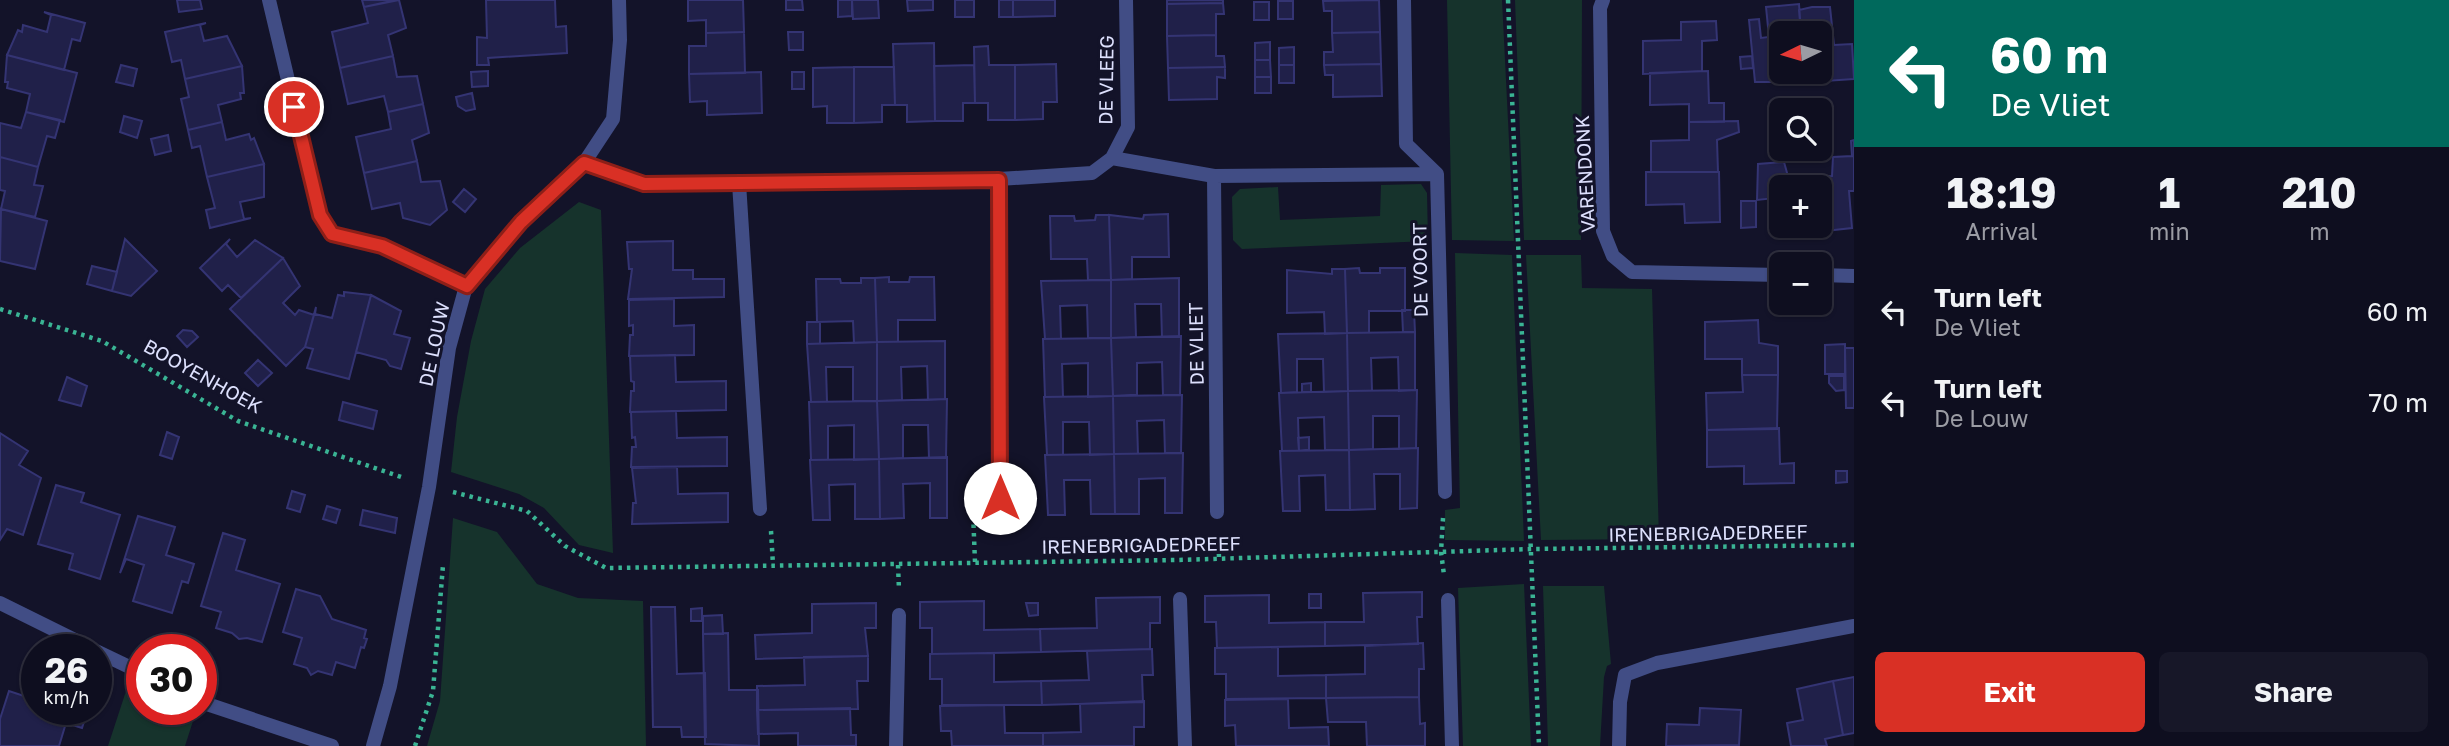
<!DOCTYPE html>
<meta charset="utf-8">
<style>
body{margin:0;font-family:"Golos Text",sans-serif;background:#171728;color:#f1f3f6;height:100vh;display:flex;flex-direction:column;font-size:26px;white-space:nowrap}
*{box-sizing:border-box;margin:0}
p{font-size:23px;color:#9b9ca4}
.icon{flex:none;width:38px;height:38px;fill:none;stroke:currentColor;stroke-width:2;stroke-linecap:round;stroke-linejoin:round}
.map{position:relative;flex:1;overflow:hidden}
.sheet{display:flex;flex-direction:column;background:#0e0e1f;width:595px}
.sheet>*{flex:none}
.top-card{background:#00695c;color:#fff;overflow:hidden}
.needle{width:46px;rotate:265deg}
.controls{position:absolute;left:1769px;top:21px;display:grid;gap:14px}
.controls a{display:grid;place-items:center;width:63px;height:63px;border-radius:10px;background:#0e0e1f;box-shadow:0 2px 5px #0004,0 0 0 2px #2e2e3d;font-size:35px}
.speed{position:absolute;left:21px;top:634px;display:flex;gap:14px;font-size:35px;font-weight:700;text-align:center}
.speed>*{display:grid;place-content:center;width:91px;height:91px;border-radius:50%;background:#0e0e1f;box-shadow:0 2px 5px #0004,0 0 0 2px #2e2e3d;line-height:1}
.speed small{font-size:18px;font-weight:400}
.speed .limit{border:10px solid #d22;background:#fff;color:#111}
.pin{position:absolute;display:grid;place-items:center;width:60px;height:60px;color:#fff;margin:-30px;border:4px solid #fff;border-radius:50%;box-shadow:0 2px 7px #0007}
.me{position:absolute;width:77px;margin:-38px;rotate:0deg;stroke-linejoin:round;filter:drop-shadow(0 0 5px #0008)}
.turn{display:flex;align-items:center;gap:24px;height:147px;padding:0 21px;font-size:32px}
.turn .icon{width:91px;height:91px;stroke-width:2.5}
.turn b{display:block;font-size:49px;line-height:60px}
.eta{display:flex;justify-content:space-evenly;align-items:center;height:119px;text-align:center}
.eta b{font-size:42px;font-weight:700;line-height:49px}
.button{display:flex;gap:14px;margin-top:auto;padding:14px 21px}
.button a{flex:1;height:80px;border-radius:10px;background:#d93025;color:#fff;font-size:28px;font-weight:700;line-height:80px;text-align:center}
.button a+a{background:#171728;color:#f1f3f6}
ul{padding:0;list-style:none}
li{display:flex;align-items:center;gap:21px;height:91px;padding:0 21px}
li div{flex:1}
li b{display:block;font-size:26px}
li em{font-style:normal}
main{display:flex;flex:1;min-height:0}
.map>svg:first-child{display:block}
.green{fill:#16332c}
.building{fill:#202049;stroke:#343473;stroke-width:2}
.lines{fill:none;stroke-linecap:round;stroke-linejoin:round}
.path{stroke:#3ab494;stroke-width:4.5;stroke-dasharray:3.5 5;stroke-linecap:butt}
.street{stroke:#414d85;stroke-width:14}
.route-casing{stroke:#8d1f18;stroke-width:18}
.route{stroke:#d93025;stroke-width:12}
.labels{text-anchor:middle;stroke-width:6;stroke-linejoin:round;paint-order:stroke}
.street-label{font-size:19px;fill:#dde0fd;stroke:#131329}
</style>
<main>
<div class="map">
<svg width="1854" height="746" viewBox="0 0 1854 746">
<rect width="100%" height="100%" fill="#131329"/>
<path class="green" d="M1447,0H1502L1514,241L1452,240Z
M1515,0H1582L1581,240H1524Z
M1421,184L1427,193L1428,241L1242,249L1233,240L1232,197L1240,189L1278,187L1280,220L1380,216L1381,185Z
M579,202L601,210L613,553L579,545L544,508L519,494L451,472L457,417L471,341L485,289L520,248Z
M1455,253L1512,255L1524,541L1445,540V510L1460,508Z
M1526,255H1581L1582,288L1652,289L1659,539L1541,540Z
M453,518L497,532L537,584L578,598L643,601L646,746H427L440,701Z
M1524,584L1531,746H1463L1458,588Z
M1543,586H1604L1611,664L1607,666L1604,677L1600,746H1548Z
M127,688L142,695V709H169L194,718L185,746H108Z"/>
<path class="building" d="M177,0H200L202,9L179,12Z
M362,0H396L364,7Z
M399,0L406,28L388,35L393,56L340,68L332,32L368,23L364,7Z
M486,0H555L556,27L566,26L567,53L488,58L489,65H477V37L487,38Z
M688,0H743L744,32L706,33V20L688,21Z
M786,0H802L803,10H786Z
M838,0H852V16L838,17Z
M852,0H878L879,18L853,19Z
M907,0H933V10L908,11Z
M955,0H974V17H955Z
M999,0H1013V17H999Z
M1013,0H1055V16L1013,17Z
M1167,0H1223V3L1167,4Z
M1379,0L1380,32L1332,33V11H1324L1323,1Z
M1278,1H1293V19H1278Z
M1254,2H1269V20H1254Z
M1223,3L1224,14H1216V35L1167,36V4Z
M1799,4L1801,33H1782V72H1804L1805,82H1755L1749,20L1759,19L1761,38L1769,37L1766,7Z
M1812,7H1830L1834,45L1852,44L1854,79L1825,81L1824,67H1820V33H1801L1799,10Z
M44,12L85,23L80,41L72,39L64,70L7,55L18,30L22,32L23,25L47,32L51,15Z
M1716,21L1717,40L1702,41V71L1643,74V41L1681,40V22Z
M206,23L200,25L204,41L227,36L242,66L185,79L181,60L172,62L165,32Z
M744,32L745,73L689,74V46H706V33Z
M788,32H803V50H789Z
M1380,32L1381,64L1324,65V52H1333L1332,33Z
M1216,35V56H1224L1225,67L1168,68L1167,36Z
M1270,42V60H1255V43Z
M934,43L935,121L907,122V105H895L893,44Z
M988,46L989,65H1015V120H988V103H975L974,47Z
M1294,47V65H1279V48Z
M7,55L77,73L64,122L26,112L30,94L7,88L8,82H5Z
M393,56L397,77L417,76L423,104L388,112L384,96L348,104L340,68Z
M1752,56L1753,68L1741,69L1740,57Z
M1255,60H1270L1271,77H1255Z
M1056,64L1057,102H1043V119L1015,120V65Z
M1381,64L1382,96L1333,97V75H1325L1324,65Z
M121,65L137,69L133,86L116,82Z
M974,65L975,103H963V121H935L934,66Z
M1279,65H1294V83H1279Z
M242,66L244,93H240L241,99L218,105L222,122L188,130L181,99L189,97L185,79Z
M854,67H894L895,105H882V122L854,123Z
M854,67V123H827V106L813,107V68Z
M1225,67V78L1217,77V99L1169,100L1168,68Z
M488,71V86L472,87L471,72Z
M1708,71L1709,103H1724V122H1689V104L1650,105V73Z
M761,72L762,113L707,115V101L690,102L689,74Z
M792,72H804V89H792Z
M1255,77H1271V93H1255Z
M472,93L475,109L466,111L458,106L456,97Z
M423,104L429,133L412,140L417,161L364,173L356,137L391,129L388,112Z
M26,112L60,120L55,138L47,136L38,167L0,157V123L21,128Z
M124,116L142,121L137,138L120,132Z
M1738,121L1739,132L1717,140L1718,172H1651V141L1689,140V122Z
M222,122L226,140L249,134L251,140L254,138L264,164L207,177L200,146L192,148L188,130Z
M168,135L171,151L155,155L151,139Z
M1854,140V191H1849L1852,228L1816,232L1815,226H1820V187H1811L1810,178L1832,176L1833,157L1852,156L1851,141Z
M0,157L38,167L34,185L43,186L35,217L1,209L5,191L0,190Z
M417,161L421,182L440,181L447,210L430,225L403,218L400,203L372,209L364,173Z
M1784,162L1789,180L1810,178L1811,187H1782V226H1815L1816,232L1778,235L1775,198L1757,200L1758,164Z
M264,164V197L240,202L244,219L251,218L210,228L206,210L215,208L207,177Z
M1646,172H1719L1720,222L1685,223L1684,204L1646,205Z
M464,189L476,199L465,212L453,202Z
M1741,201H1756V227L1741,228Z
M1,209L47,221L35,269L0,261Z
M1168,214L1169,257H1132V279L1111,280L1109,215L1143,219L1144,215Z
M1096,215H1109L1111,280H1088L1087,259H1051L1050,216H1074L1075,221L1095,220Z
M125,239L157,271L131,296L112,291Z
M230,239L226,244L237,257L255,240L283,258L241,298L228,285L222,291L200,268Z
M673,241V270H693V279H724V297L628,299L632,269H629L627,242Z
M283,258L300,286L283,303L295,315L299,310L314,315L305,347L286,366L230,309Z
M92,266L117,272L112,291L87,284Z
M1359,268L1360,273H1380V268H1405V311H1369V333H1347L1345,269Z
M1332,269H1345L1347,333L1325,334L1324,312L1287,313V270L1332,274Z
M889,277V282H909L910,277H934L935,320H898V342H877L875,278Z
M861,278H875L877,342L854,343L853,321L817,322L816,279H840L841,283H861Z
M1179,278V337H1162L1161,304H1135L1136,337L1111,338V280Z
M1111,280V338H1088L1087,305L1060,306L1061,339H1045L1041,281Z
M344,292L371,295L349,379L307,368L313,349L305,347L316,307L315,314L332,318L338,295L344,296Z
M371,295L401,311L394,334L410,338L401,369L390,366L386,360L356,352Z
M674,299V326L694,325V355L629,356L630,335H633V325L629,326V300Z
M1402,310H1414L1415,332H1403Z
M1758,320L1759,343L1778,346V375H1742V359H1705V322Z
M807,322H820V344H807Z
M183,330L192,331L198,337L187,347L177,336Z
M1415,332V390L1399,391L1398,357L1371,358L1372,391H1348L1347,333Z
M1347,333L1348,391L1324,392L1323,359H1297V392L1281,393L1278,334Z
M1181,336L1180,395H1163L1162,362L1137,363V395L1113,396L1111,338Z
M1111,338L1113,396L1088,397V363L1062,364L1063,397H1045L1043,339Z
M945,341V399L928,400L927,366L901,367L902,400L877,401V342Z
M877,342V401H853V367H826L827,402H811L807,344Z
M1845,344V374H1825V345Z
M1845,348H1854V408H1846Z
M675,355L676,382L726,381V410L630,412L631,391H634V382L631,381L630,356Z
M258,360L272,373L258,386L245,373Z
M1742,375H1778L1777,429L1707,430L1706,393L1743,392Z
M1829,376H1844V390L1836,391L1829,383Z
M67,377L87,386L81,406L59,400Z
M1311,383V392H1302V384Z
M1417,390L1416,448L1399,449V416H1373V449L1349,450L1348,391Z
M1348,391L1349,450H1325L1324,417L1298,418L1299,451H1282L1279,393Z
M1182,395L1181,453H1165L1164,420L1137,421L1138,454H1114L1113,396Z
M1113,396L1114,454L1090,455L1089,422H1063V455H1047L1044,397Z
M947,399L946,458H929L928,425H903V458L879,459L877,401Z
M877,401L879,459L854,460V425L828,426V460H811L809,402Z
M343,402L377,411L373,429L339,420Z
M676,411L677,438L727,437V466L631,467L632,447H636L635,437L632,438L631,412Z
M1779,428L1780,464L1794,463V483L1744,484V466L1707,467V430Z
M167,432L179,437L172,459L160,455Z
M0,433L28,451L19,465L41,478L23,535L7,529L0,540Z
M1309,437V450L1299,451L1298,438Z
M1418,448L1417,508L1400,509V474H1374L1375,509L1350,510L1349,450Z
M1349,450L1350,510H1326L1325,475L1299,476L1300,511H1283L1280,451Z
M1183,453L1182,513H1165V478L1139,479V514H1115L1114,454Z
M1114,454L1115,514H1091L1090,480H1064L1065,515H1048L1045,455Z
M947,457V518H930V483L903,484L904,518L880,519L879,459Z
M879,459L880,519H855V484L829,485L830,520H813L810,460Z
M677,467L678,494L728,493V522L632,524L633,503H636L632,468Z
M1836,471H1847V482L1836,483Z
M56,485L84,493L81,502L120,515L100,579L69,569L73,554L38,544Z
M292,491L305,495L300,512L287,508Z
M327,506L340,510L336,523L323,519Z
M363,510L397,518L395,533L360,525Z
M138,516L175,527L166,555L194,564L188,583L182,581L172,613L133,601L144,565L126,559L120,573Z
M223,533L245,540L236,570L280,584L262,642L247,638L239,639L232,633L216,628L221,612L201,606Z
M296,589L320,596L332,619L366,630L364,638L367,639L364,648L361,647L355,668L336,662L332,675L318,671L311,675L307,668L294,664L302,638L283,632Z
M1422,592V617H1417L1418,644L1325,646V622H1364L1363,593Z
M1309,594H1321V608H1309Z
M1269,595V623L1325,622V646L1217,648L1216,622H1205V596Z
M1160,597V623H1150V649L1041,652L1040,629L1097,628L1096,598Z
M984,601V630L1040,629L1041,652L932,654V628H920V602Z
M876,603V628H865L868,656L756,659L755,635L812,633V604Z
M1026,603H1038V615L1029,616Z
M651,607H675L677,674L705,673L706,737H682L681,727H653Z
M702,608V621H691V609Z
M722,615L723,634H703V616Z
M728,633L729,690H758L759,746L705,744L703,634Z
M1423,643L1424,669H1419V697L1326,698V675L1365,674V646Z
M1278,647V676L1326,675V698L1226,699V674H1215V648Z
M1152,649L1153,675H1142L1143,702L1042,705L1041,681L1089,680L1087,651Z
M994,653V682L1041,681L1042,705H942V679H930V654Z
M868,656V681H857L858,709L757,710V686L805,685L804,657Z
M1854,677V733L1843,735L1833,681Z
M1833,681L1843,735L1825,739L1827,746H1791L1787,723L1803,720L1797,689Z
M35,682L37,709H88L82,728L66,723L59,746H0V719L9,691L30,698Z
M1419,697L1420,724L1425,723V746H1367L1366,722H1328L1326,698Z
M1288,699L1289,728L1328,727L1329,746H1236L1235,725L1225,726V700Z
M1144,701V727H1134V746H1043V733L1081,732L1080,704Z
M1004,705L1005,733H1043V746H952L951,731H941L940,706Z
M850,708L851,735H856V746H798V733L758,734L757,710Z
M1700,708L1741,710L1739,745L1666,746L1667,724L1699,725Z"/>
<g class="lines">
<path class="path" d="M1508,0L1539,746
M0,309L102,341L238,421L404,478
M453,492L527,511L565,546L606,568L1178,560L1532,549L1854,545
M1443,518L1441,552L1444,575
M771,531L773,565
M1218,537L1219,557
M975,562L973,512L978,510
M898,565L899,590
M415,746L433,691L443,565"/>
<path class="street" d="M269,0L320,215L332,234L382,246L466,286
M1404,0L1406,144L1437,174L1445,492
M1603,0L1600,8L1603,231L1613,256L1632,272L1782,275
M1112,158L1128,127L1126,0
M584,163L644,184L999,179L1092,173L1112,158L1214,176L1437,174
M1214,176L1217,512
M999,179L1000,498
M739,183L760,509
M1820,275L1854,276
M1180,599L1185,746
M1448,600L1452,746
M0,603L93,649
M96,651L142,673
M201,702L332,746
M373,746L390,686L429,487L449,348L466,286L521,222L584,163L613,119L620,40L619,0
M896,746L899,615
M1619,746L1620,702L1625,675L1657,663L1854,626"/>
</g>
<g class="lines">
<defs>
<path id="route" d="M294,107L320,215L332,234L382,246L467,286L521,222L584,163L644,184L999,180L1000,498"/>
</defs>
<use href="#route" class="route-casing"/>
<use href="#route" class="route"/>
</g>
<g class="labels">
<g class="street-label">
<text transform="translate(1106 80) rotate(-89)" y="7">DE VLEEG</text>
<text transform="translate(1585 174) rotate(-93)" y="7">VARENDONK</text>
<text transform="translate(1420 270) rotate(-91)" y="7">DE VOORT</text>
<text transform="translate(434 344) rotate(-78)" y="7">DE LOUW</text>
<text transform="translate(1196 344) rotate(-91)" y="7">DE VLIET</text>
<text transform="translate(203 376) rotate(29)" y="7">BOOYENHOEK</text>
<text transform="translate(1708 533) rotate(-1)" y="7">IRENEBRIGADEDREEF</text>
<text transform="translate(1141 545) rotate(-1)" y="7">IRENEBRIGADEDREEF</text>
</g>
</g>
</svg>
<div class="controls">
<a><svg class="needle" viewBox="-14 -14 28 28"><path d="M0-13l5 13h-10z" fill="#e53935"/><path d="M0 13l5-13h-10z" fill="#9b9ca4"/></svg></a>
<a><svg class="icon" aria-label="search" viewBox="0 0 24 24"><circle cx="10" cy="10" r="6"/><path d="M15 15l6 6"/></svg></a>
<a>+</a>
<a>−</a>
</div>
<div class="speed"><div>26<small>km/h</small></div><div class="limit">30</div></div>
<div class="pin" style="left:294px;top:107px;background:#d93025"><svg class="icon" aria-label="arrive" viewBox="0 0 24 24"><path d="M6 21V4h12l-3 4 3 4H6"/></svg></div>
<svg class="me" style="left:1000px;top:498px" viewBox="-20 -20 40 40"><circle r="19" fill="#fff"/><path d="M0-13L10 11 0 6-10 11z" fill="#d93025"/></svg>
</div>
<section class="sheet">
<div class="top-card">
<div class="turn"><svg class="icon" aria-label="left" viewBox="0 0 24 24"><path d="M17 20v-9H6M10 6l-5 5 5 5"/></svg><div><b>60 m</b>De Vliet</div></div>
</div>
<div class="eta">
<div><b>18:19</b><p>Arrival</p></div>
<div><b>1</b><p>min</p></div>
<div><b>210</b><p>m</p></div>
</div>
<ul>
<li><svg class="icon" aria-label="left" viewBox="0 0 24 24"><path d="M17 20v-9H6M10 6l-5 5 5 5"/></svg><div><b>Turn left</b><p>De Vliet</p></div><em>60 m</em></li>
<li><svg class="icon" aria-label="left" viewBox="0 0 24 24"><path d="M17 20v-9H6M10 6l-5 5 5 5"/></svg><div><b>Turn left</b><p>De Louw</p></div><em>70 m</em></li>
</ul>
<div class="button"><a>Exit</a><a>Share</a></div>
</section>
</main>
